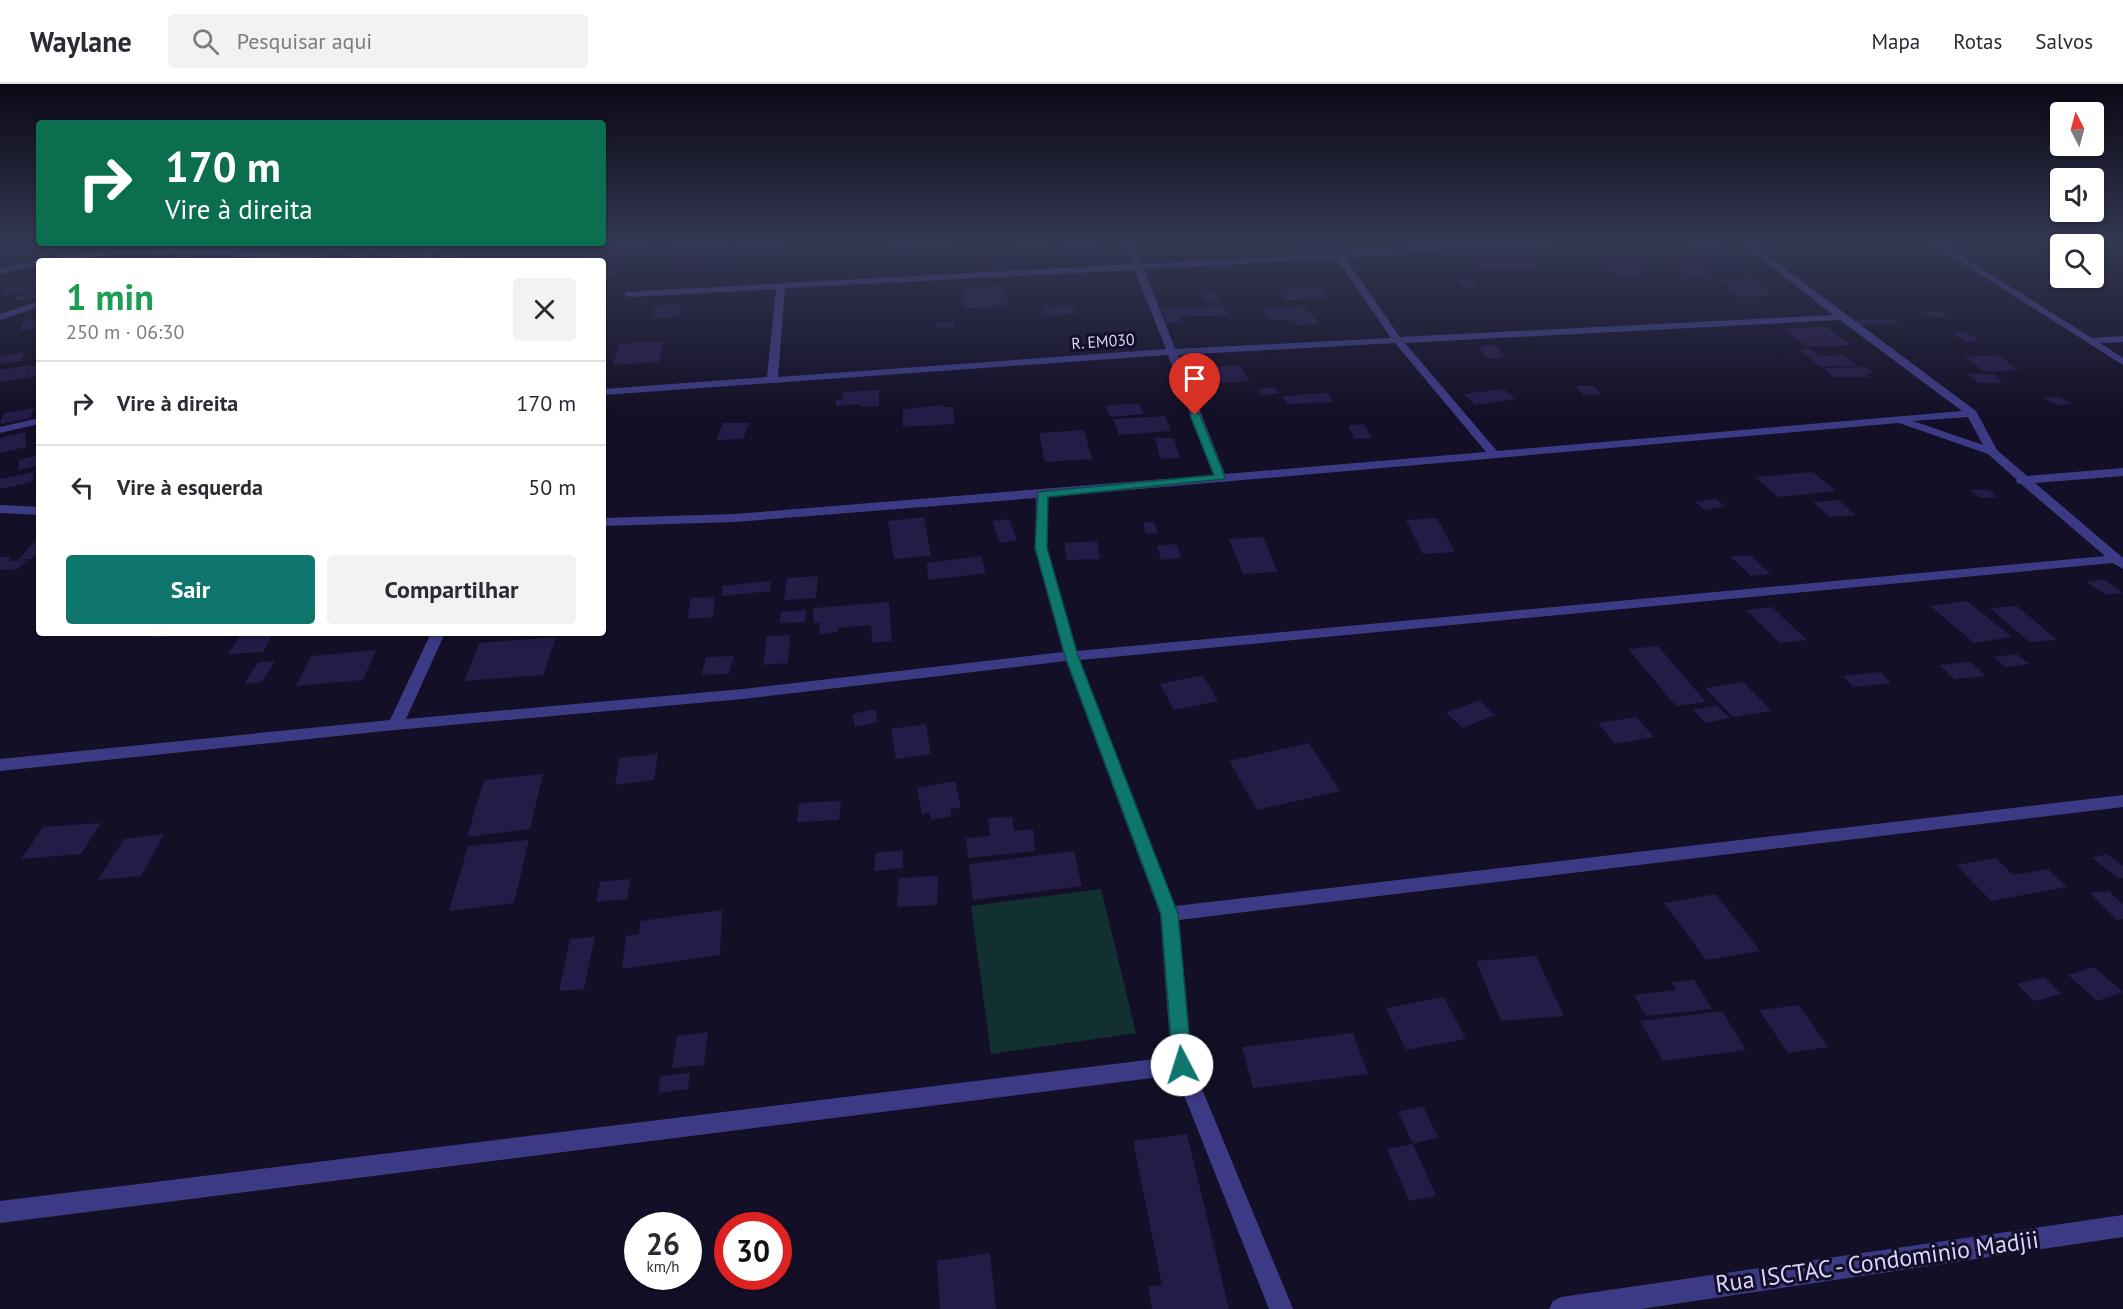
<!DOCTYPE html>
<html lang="pt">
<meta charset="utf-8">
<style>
body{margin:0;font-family:"PT Sans",sans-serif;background:#f2f2f3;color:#2b2b33;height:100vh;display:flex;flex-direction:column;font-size:22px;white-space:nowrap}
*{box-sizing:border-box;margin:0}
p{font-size:20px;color:#7c7c81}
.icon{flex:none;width:33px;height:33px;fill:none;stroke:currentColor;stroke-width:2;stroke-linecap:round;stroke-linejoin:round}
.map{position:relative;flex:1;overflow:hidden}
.sheet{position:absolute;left:36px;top:174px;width:570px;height:378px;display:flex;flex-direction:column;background:#fff;border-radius:6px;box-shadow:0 2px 4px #0004}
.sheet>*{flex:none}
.guide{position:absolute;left:36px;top:36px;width:570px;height:126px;border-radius:6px;box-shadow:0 2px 4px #0004;background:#0b6e4f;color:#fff;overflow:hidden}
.needle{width:39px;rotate:354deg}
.tools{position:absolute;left:2050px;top:18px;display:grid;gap:12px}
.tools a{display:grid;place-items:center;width:54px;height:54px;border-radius:6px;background:#fff;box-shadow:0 2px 4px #0004;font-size:30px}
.speed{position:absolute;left:624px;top:1128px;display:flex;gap:12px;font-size:30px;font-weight:700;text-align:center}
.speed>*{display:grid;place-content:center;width:78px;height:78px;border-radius:50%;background:#fff;box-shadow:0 2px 4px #0004;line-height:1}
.speed small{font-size:15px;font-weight:400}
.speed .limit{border:9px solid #d22;background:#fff;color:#111}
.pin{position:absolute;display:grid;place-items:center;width:51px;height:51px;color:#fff;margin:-62px -26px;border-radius:50% 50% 50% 0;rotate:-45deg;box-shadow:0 0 6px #0007}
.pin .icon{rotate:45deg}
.me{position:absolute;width:66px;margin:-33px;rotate:355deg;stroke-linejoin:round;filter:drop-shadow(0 0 4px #0008)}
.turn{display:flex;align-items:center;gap:21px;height:126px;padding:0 30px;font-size:27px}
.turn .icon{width:78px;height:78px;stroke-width:2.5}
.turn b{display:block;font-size:42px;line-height:51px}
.round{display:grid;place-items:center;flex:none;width:63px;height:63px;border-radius:6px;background:#f2f2f3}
.head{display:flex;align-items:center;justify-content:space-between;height:102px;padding:0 30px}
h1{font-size:36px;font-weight:600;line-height:45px;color:#1e9e55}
.action{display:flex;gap:12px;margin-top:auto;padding:12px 30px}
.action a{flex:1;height:69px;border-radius:6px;background:#0f766e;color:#fff;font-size:24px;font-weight:600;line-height:69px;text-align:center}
.action a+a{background:#f2f2f3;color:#2b2b33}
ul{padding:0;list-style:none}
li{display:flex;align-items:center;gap:18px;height:84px;padding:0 30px;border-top:2px solid #e1e1e2}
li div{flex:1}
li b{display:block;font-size:22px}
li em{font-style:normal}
header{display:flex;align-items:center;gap:36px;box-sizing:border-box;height:84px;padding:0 30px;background:#fff;border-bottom:2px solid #e1e1e2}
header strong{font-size:28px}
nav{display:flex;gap:33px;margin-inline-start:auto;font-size:21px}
.search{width:420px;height:54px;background:#f2f2f3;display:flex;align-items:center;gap:15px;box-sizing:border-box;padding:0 21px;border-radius:6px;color:#7c7c81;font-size:22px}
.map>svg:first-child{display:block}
.green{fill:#12302f}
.building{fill:#241b47}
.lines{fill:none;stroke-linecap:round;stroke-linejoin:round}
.street{fill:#3d3a85;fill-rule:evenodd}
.route{fill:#0f766e;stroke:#0a4d48;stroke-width:1.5}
.labels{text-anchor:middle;stroke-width:6;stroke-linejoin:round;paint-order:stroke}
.far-street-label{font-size:16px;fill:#d9d4ff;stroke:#130f26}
.near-street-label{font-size:24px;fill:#d9d4ff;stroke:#130f26}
</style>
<header>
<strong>Waylane</strong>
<div class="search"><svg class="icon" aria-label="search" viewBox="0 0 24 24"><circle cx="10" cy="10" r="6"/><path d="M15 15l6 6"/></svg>Pesquisar aqui</div>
<nav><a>Mapa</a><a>Rotas</a><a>Salvos</a></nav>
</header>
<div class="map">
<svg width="2123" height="1225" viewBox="0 0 2123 1225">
<rect width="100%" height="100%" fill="#130f26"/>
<path class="green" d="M1101,805L1136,949L991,970L971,822Z"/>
<path class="building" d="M615,158L614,161L576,162L578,159Z
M623,158H643L641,164L691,162L688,170L617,173Z
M695,158H727L725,168L692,170Z
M742,158H781V164L741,167Z
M947,158L948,161L892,166L891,159Z
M1020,158H1053V161L1021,162Z
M82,159L47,167L45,160L50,159Z
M1094,159L1097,170L1069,171L1066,160Z
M329,160L344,163L325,172L309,170Z
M1719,161L1738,177H1710L1691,162Z
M17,164L19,172L0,175V167Z
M359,164H375L361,177H344Z
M399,165H422L412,174L390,175Z
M466,167L461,175L437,176L443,168Z
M197,168L187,177H169L178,169Z
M614,168L612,174L586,176L587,170Z
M1524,169L1536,182L1483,184L1471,172Z
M726,170L724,178L680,180L683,171Z
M1605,179H1630L1643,193H1618Z
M1698,182L1709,192H1688L1677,183Z
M613,184L614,193L603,194V185Z
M1466,195L1476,198L1478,202L1469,204L1458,200L1460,196Z
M1751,195L1773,212L1741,213L1720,196Z
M33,201L29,207L1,211L6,204Z
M1004,201L1008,222L965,224L963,203Z
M1323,205L1328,214L1285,216L1280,206Z
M39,207V213L15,217L16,211Z
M1203,209H1216L1221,218L1208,219Z
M680,220L679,233L652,235L653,223Z
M1073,222L1076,230L1045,231L1043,223Z
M1224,222L1229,231L1180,233L1182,238L1167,239L1161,224Z
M1304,222L1320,240L1297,242L1292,235L1270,237L1261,226Z
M1941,227L1949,233H1930L1922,228Z
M39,233V244L18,247L25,235Z
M1894,235L1900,239L1861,241L1854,236Z
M954,238L955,243L936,244L935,239Z
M1825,242L1851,261L1808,263L1783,245Z
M1966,248L1980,257L1966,258L1952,249Z
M663,257L659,278L613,281L619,260Z
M1496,261L1506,274L1488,275L1478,262Z
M1812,265L1819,272L1844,271L1857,282L1820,283L1800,266Z
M25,268L21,277L0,280V272Z
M1998,271L2019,286L1985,288L1964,273Z
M32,281L25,294L0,298V286Z
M39,281V292L27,294L32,282Z
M1240,281L1249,297L1202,300L1199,293H1194L1190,284Z
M1867,283L1873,289H1865L1870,293H1833L1823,284Z
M1968,290H1993L2003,299H1979Z
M1576,302H1594L1601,310L1583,311Z
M1274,303L1278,309L1262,311L1258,305Z
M1504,305L1516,315L1475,321L1464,310Z
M879,306V322L860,323V320L836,322V315H843V308Z
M1328,309L1333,318L1287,320L1282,312Z
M2059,312L2072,320L2056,321L2043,314Z
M1139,319L1144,330L1110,333L1105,322Z
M944,321V323H953L955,340L903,343V325Z
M34,324L30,334L0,340L3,329Z
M1165,332L1171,347L1119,351L1113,335Z
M723,339H749L743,355L716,356Z
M1364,340L1372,354L1355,355L1348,341Z
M1084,346L1092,375L1045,378L1039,349Z
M25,348L26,363L0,369V354Z
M1155,354H1174L1180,374L1160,375Z
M39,371V381L18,386L19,376Z
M34,388L32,398L0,405V395Z
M1813,388L1836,407L1778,413L1755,393Z
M1971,406H1989L1997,413L1980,414Z
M1716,415L1725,422L1705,426L1695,418Z
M1839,416L1856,431L1830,433L1813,418Z
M924,433L931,472L894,475L888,437Z
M1437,434L1455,468L1423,470L1406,436Z
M1009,435L1017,456L1000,459L992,437Z
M1154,438L1158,449L1146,450L1143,439Z
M1263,453L1278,488L1243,490L1229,455Z
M36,456H39V467L31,475L18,476Z
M1097,457L1100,475L1067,476L1064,459Z
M1176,460L1181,474L1161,476L1157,462Z
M1750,471L1771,490L1751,492L1731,473Z
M981,472L986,489L929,496L926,479Z
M0,473H12L8,477L27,476L18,485L0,486Z
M818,492L816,514L784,516L787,494Z
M2103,495L2123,509L2106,511L2086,498Z
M771,497V507L722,512V502Z
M715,513L713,533L687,535L691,514Z
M1967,517L2012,553L1974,559L1930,522Z
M889,518L892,557L872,559L871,541L838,544V548L819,550L820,539H813V524Z
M2017,522L2057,556L2029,558L1990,524Z
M1772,523L1807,556L1780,559L1746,526Z
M806,526L805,538L780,539L781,528Z
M153,549H188V551L150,554Z
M242,549H273L263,568L228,570Z
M790,551L788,579L763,581L767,552Z
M556,553L543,591L464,597L479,559Z
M1658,562L1706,618L1676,622L1628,565Z
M376,566L363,596L296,602L311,572Z
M2017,570L2029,580L2006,583L1994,573Z
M734,572L729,590L701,591L706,573Z
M275,577L262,598L244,600L258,578Z
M1970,578L1986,592L1955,595L1939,581Z
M1880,588L1891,599L1853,603L1843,592Z
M1203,591L1218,617L1174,626L1160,600Z
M1743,598L1772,627L1733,633L1705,604Z
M1479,616L1495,631L1463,644L1446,629Z
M1716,621L1730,634L1705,639L1693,626Z
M875,625L878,638L855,643L852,630Z
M1636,633L1654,653L1615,660L1598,639Z
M926,640L931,670L896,675L891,645Z
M1309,659L1340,707L1257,726L1229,677Z
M658,670L654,696L615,701L619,674Z
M543,690L530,745L467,753L484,696Z
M955,697L961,724L950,725L952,732L931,736L930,729L922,730L917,704Z
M841,717L839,736L797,738L799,719Z
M1012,733L1014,747L1033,745L1035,767L968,774L966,754L990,752L988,734Z
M101,739L81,770L21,775L43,743Z
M164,750L141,792L98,796L124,755Z
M529,756L514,819L449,827L468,762Z
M903,766V784L875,787V769Z
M1074,767L1082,802L973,816L969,780Z
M2107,770L2123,782V794L2119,795L2092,774Z
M1996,774L2013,791L2048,785L2067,803L1991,817L1956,781Z
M938,792L937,821L897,823L899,794Z
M631,795L627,815L596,818L600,798Z
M2109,807L2123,821V835L2117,836L2090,809Z
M1716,810L1760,867L1706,876L1664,819Z
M722,826L720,871L622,885L626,852L639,850L640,837Z
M595,853L584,905L559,907L570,855Z
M1536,872L1564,932L1501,937L1476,877Z
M2094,883L2123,908L2097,917L2068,891Z
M2044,893L2062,910L2034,917L2017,900Z
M1694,896L1712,925L1646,932L1634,911L1676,906L1672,898Z
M1444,913L1466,955L1406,966L1386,924Z
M1799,921L1828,963L1788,969L1759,926Z
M1722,927L1746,966L1663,977L1640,937Z
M708,948L704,981L672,984L677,952Z
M1353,949L1368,990L1253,1004L1242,963Z
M690,989L688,1005L658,1009L660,992Z
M1423,1022L1438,1053L1413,1060L1398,1028Z
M1187,1050L1229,1225H1152L1148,1202L1162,1201L1133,1057Z
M1413,1060L1436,1112L1409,1117L1387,1065Z
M990,1169L996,1225H940L937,1177Z"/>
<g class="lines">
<path class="street" d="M1125,158H1133L1142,180L1339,169L1481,158H1550L1546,161L1488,163L1345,174L1400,253L1833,231L1740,158H1749L1976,327L1997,366L2027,392L2123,384V392L2035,399L2123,474V485L2113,479L1080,576L1175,822L2123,711V723L1179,836L1192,981L1293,1225H1269L1176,991L0,1139V1117L1171,973L1160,830L1066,577L743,615L395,646L0,687V675L390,636L431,549H445L406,635L743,605L1063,568L1035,464L1036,414L735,438L603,442V434L735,430L1213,391L1168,271L603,311V305L767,293L776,205L629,213L624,210L626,208L1133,180ZM1337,175L1391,254L1175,265L1144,185ZM1135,186L1166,265L778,293L785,204ZM1840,236L1962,327L1497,367L1405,259ZM1395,259L1486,368L1225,390L1178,271ZM1968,333L1983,361L1913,337ZM1899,339L1988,370L2016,395L2017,399L2021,400L2105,472L1077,567L1047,464L1048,413Z
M1929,158H1939L2092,254L2123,252V258L2100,259L2123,274V281Z
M434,159H443L427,177H418Z
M186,164L275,168L327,174L331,177L186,170L115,171L39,177V181L0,190V184L80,169Z
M39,217V223L0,236V230Z
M39,334V340L0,349V343Z
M0,421L39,423V431L0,429Z
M2123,1131V1153L1641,1225H1549L1553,1217L1561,1213Z"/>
</g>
<linearGradient id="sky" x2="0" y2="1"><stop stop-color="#0a0815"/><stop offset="0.48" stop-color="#333752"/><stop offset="1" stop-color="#333752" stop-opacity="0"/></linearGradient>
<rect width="2123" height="330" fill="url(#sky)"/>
<path class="route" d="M1195,328L1200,331L1225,393L1224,395L1048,413L1047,464L1078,572L1178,830L1192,981L1189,987L1182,990L1176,987L1173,981L1161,830L1065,572L1035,464L1038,408L1214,391L1190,331Z"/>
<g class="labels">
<g class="far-street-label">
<text transform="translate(1103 257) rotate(-4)" y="6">R. EM030</text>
</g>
<g class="near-street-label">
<text transform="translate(1877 1178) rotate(-8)" y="8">Rua ISCTAC - Condominio Madjii</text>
</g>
</g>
</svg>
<div class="tools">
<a><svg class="needle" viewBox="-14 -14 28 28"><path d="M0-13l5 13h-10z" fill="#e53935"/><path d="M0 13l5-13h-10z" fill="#7c7c81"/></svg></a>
<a><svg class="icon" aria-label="sound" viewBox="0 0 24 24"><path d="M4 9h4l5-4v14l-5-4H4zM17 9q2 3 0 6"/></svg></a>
<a><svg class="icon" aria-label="search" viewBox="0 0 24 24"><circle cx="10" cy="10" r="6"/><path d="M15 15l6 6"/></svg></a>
</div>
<div class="speed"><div>26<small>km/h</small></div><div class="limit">30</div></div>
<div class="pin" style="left:1195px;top:331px;background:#d93025"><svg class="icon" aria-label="arrive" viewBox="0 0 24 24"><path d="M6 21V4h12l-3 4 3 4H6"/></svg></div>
<svg class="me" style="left:1182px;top:981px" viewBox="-20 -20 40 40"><circle r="19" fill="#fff"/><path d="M0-13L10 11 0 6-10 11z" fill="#0f766e"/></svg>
<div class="guide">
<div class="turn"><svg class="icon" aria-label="right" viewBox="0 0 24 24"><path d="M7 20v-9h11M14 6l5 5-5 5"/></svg><div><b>170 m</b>Vire à direita</div></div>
</div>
<section class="sheet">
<div class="head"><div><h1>1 min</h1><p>250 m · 06:30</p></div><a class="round"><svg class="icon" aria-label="close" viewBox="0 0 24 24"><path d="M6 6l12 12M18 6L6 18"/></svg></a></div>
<ul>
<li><svg class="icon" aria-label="right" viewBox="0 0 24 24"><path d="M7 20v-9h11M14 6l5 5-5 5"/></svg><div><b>Vire à direita</b></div><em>170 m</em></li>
<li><svg class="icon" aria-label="left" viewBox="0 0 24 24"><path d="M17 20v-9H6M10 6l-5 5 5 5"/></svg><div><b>Vire à esquerda</b></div><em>50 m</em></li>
</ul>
<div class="action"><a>Sair</a><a>Compartilhar</a></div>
</section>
</div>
